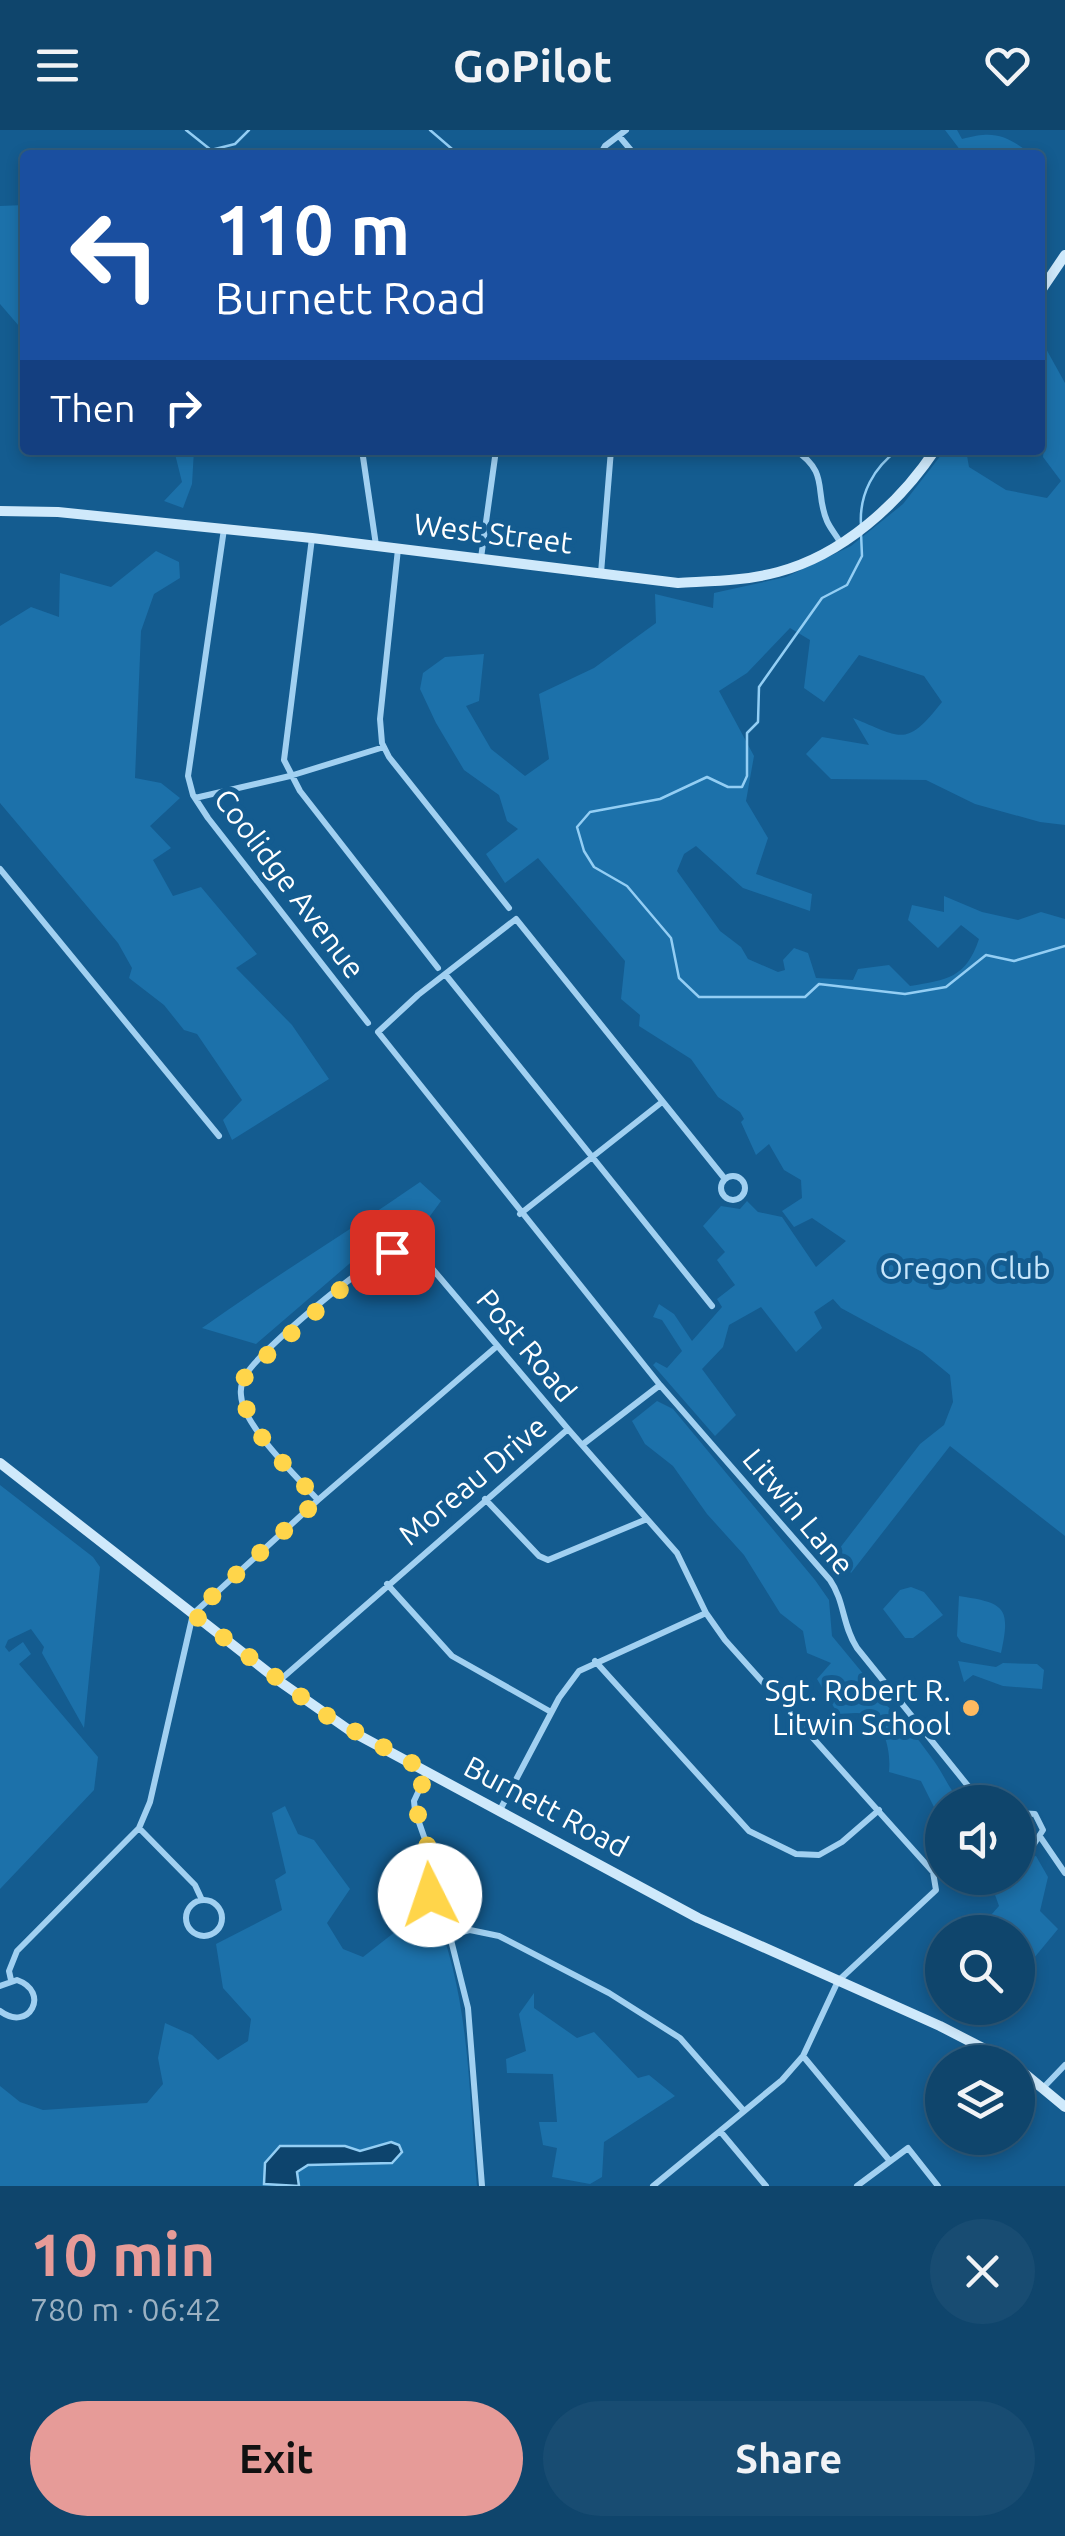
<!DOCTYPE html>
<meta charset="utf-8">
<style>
body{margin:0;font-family:Ubuntu,sans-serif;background:#184c72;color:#f1f3f6;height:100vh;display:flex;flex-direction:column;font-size:38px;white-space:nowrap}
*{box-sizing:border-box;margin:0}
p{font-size:32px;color:#9bb1c2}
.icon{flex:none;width:55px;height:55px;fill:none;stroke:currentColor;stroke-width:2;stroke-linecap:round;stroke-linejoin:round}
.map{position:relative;height:2056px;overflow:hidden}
.sheet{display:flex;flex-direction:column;background:#0f456c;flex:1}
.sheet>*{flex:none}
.hud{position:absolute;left:20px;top:20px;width:1025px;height:305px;border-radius:10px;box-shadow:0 5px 15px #0003,0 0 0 2px #2f5d7f;background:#1a4fa0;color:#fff;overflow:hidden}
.controls{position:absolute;left:925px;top:1655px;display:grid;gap:20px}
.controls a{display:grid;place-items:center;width:110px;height:110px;border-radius:50%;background:#0f456c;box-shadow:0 5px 15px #0003,0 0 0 2px #2f5d7f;font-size:50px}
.pin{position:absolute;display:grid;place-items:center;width:85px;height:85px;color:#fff;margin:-42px;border-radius:20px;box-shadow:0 5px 15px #0006}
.me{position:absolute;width:110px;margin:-55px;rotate:356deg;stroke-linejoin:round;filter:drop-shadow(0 0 8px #0008)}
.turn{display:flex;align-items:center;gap:35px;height:210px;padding:0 30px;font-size:45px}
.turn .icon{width:130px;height:130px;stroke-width:2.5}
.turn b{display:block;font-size:70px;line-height:85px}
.then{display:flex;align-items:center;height:95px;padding:0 30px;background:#0003;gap:20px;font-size:38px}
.round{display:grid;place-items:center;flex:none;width:105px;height:105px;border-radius:52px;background:#184c72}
.overview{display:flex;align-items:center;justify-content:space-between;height:170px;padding:0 30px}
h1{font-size:60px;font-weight:700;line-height:75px;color:#e69b98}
.action{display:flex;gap:20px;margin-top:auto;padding:20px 30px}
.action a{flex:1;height:115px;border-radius:60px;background:#e69b98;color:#111;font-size:40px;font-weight:700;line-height:115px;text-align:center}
.action a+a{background:#184c72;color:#f1f3f6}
header{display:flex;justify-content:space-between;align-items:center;height:130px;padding:0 30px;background:#0f456c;font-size:45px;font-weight:700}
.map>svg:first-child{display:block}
.green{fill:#1c71aa}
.water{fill:#0d446d;stroke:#93cef4;stroke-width:2.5}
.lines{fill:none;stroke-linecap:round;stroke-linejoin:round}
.stream{stroke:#93cef4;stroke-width:2.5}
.street{stroke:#a1d0f1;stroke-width:6}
.secondary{stroke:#cfe9fb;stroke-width:10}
.route{stroke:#ffd54a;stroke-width:18;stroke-dasharray:0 32.4}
.poi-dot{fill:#ffba60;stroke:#145c90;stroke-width:4}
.labels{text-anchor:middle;stroke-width:10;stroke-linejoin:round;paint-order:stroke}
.street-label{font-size:30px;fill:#fff;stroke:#145c90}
.park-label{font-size:30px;fill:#c8e7fc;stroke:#145c90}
.poi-label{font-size:30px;fill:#fff;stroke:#145c90;text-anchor:end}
</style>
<header><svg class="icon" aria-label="menu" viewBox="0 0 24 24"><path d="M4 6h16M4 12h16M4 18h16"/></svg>GoPilot<svg class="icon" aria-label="heart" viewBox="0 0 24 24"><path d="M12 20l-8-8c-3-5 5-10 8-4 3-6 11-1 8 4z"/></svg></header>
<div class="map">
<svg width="1065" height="2056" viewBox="0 0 1065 2056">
<rect width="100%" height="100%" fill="#145c90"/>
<path class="green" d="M945,0H957L962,9C995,0 1006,5 1032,25H964Z
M25,75V203L0,174V76Z
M1040,208L1065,253V695L1040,692L975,674L926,650L831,649L806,624L822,607L869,615L853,588C902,608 906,618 942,572L924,546L859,525L824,572L804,558L810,510L790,498L747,543L719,561L754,626L746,671L768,708L756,744L812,764L810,781L743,758L696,716L684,724L677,741L720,801L741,817L748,829L778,842L785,840L783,830L794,818L808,823L816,848L853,850L858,839L889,835L910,856C947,850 966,848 979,809L961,795L938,818L908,790L912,775L944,782V766L982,782L1018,790L1041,782L1065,789V1406L950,1316L851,1443L836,1423L920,1314L944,1295L953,1272L950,1245L922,1222L841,1178L833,1169L814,1182L822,1198L796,1222L761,1177L729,1195L723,1217L702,1239L736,1285L715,1306L653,1235L656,1232L667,1238L682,1221L662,1190L653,1187L659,1174L674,1184L692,1211L722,1177L717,1169L735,1155L717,1130L725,1122L703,1096L721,1076L740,1079L747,1071L758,1082L782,1087L816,1137L846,1111L812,1088L794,1097L782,1081L802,1068L801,1050L784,1040L769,1014L756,1025L741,992L744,989L740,982L718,967L691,929L639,896L640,885L621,869L625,831L538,728L505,753L486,724L518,699L507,691L499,665L464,640L436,593L420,559L423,543L445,527L484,524L479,571L466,576L491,619L525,646L549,629L539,564L594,538L656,493L655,464L713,478L714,463L786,447L851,416L903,374L945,320H966L969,337L1006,360L1047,368L1061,351L1043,327L1045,309L1040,305Z
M174,320H194L192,354L183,378L164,371L182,352Z
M156,421L179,432L180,448L154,464L141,501L135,648L161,653L180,668L150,696L171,718L153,730L173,766L201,757L257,824L236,838L292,895L329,949L232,1010L223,990L242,970L197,904L184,900L164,875L129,848L132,838L118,813L0,673V496L31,477L59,487L60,443L111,457Z
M420,1052L441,1071L422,1097L394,1106L363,1122L256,1214L202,1198C273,1147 348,1102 420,1052Z
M657,1271L673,1279L815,1450L829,1470L832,1506L870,1552L873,1565C898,1582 916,1606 934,1631C944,1645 949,1659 961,1672H942V1686L936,1681L921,1651L889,1642C891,1623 886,1592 863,1584C857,1582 845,1584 838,1584L817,1549L831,1533L807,1523L803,1501L780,1483L744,1425L707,1384L673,1336L645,1314L632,1291Z
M0,1355L93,1427L100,1437L84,1598L42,1523L44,1517L31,1499L8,1510L5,1517L9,1522L23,1512L31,1524L19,1534L98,1627L94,1660L0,1759Z
M911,1457L924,1462L943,1485L913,1508H905L883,1479L900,1460Z
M959,1466C1005,1473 1011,1477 1001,1523L961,1512L957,1506Z
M958,1531L996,1537L1003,1533L1037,1534L1044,1540L1042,1559L1003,1556L973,1545L964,1552Z
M285,1676L298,1704L314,1710L350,1759L327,1793L343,1819L363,1827L400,1798L420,1769L430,1772C471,1862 468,1960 477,2056H0V1956L20,1972L43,1980L147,1973L163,1954L158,1928L165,1893L192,1905L218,1930L248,1911L251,1889L223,1858L216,1814L282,1780L275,1750L286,1743L272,1683Z
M1036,1726L1048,1747L1040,1781L1058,1799L1034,1828L1018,1835V1802H976L999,1776L989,1748H1018V1729Z
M534,1863V1878L577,1908L594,1902L638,1948L649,1945L675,1966L604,2012L602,2047L590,2054L552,2047L557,2018L543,2015L539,1992H557L553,1944L507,1943L506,1929L526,1921L519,1884Z"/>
<path class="water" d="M391,2012L399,2015L402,2022L392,2033L308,2035L297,2042L299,2056L264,2054L265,2033L280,2016H345L360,2021Z"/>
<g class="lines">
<path class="stream" d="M186,0L211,20L235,14L249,0
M430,0L459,25
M861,395C859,364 874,337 898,320
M861,403L862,426L847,455L822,468L759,557L758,592L747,603V646L742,657H728L707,647L660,669L590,682L577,697L584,721L594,737L627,756L671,808L679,848L699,867H805L819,854L905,864L946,857L986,825L1014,831L1065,816"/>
<path class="street" d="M619,6L635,25
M600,25L605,16L626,0
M362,320L376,415
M795,320C830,343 814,361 827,391C830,398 836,405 840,412
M224,399L188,646L193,665L208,688L368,893
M312,408L284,630L300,661L438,838
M398,419L380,589L382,613L389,627L509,778
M481,428L496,320
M601,443L611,320
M195,668L290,646L384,617
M0,739L219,1006
M445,844L712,1176
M721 1058a12 12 0 1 1 24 0a12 12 0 1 1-24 0Z
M520,1084L662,972
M660,1255L378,902L418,865L516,789L725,1049
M582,1315L660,1255L830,1450C845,1472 842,1495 857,1518L981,1672
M485,1369L539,1426L548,1430L647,1389
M318,1370C297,1347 242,1295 241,1265C240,1257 243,1249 247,1243C262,1219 371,1126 397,1121C411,1118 421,1127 430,1136L568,1299
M387,1454L452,1526L551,1582
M595,1531L749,1701L796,1724L819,1725L842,1712L879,1680
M280,1550L568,1299L677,1423L706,1483
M428,1641L414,1671L415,1681L428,1718L431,1765L450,1806L468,1878L482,2056
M500,1680L559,1568L579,1541L706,1483L725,1510L933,1742L936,1760L838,1851L803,1926L782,1950L653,2056
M1018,1683L1035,1684L1043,1700L1034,1714H1018
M139,1698L195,1755L202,1770
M1041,1708L1065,1743
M186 1788a18 18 0 1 1 36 0a18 18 0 1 1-36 0Z
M450,1806L470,1800L499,1806L609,1863L680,1908L744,1981
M11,1850L9,1841L17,1821L139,1698L150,1672L193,1484L318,1370L496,1217
M0,1856L17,1850C51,1862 29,1903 0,1881
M803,1926L889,2030
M1043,1958L1065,1935
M720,2001L766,2056
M857,2056L908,2018L938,2056"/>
<path class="secondary" d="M1040,162L1065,125
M0,381L58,382L312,408L678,453C712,451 745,451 778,442C842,425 899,374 935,320
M0,1333L279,1551L349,1600L698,1788L940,1896L1010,1932
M1018,1938L1065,1977"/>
</g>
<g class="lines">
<path class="route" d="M392,1122L360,1142L246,1244C228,1286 291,1340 318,1370L193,1484L324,1584L428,1642L414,1671L428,1718L430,1765"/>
</g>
<circle class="poi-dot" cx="971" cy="1578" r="10"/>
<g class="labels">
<g class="street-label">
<text transform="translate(493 404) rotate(7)" y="10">West Street</text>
<text transform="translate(289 754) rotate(53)" y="10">Coolidge Avenue</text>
<text transform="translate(526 1216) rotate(50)" y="10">Post Road</text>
<text transform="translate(473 1351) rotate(-40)" y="10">Moreau Drive</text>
<text transform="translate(798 1382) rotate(50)" y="10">Litwin Lane</text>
<text transform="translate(546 1677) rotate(28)" y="10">Burnett Road</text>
</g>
<g class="park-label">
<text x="965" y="1149">Oregon Club</text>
</g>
<g class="poi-label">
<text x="951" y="1571">Sgt. Robert R.<tspan x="951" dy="34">Litwin School</tspan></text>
</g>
</g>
</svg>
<div class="controls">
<a><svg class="icon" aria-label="sound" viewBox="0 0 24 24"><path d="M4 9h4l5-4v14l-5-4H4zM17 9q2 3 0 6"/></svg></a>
<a><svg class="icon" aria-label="search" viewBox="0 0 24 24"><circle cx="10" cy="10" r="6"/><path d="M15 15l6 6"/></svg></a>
<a><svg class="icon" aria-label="layers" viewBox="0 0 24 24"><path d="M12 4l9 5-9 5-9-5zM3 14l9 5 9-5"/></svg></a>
</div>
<div class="pin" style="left:392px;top:1122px;background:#d93025"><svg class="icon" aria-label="arrive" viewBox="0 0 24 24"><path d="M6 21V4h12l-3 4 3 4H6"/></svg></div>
<svg class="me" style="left:430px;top:1765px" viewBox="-20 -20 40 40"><circle r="19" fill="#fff"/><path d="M0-13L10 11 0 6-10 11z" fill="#ffd54a"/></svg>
<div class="hud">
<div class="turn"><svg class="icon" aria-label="left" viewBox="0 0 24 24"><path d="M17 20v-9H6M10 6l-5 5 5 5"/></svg><div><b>110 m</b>Burnett Road</div></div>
<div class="then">Then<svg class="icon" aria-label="right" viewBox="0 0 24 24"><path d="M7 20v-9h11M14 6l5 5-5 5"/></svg></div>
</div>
</div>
<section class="sheet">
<div class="overview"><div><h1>10 min</h1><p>780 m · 06:42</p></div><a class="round"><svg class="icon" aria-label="close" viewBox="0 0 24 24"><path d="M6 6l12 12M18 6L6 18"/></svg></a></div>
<div class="action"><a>Exit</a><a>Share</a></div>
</section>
